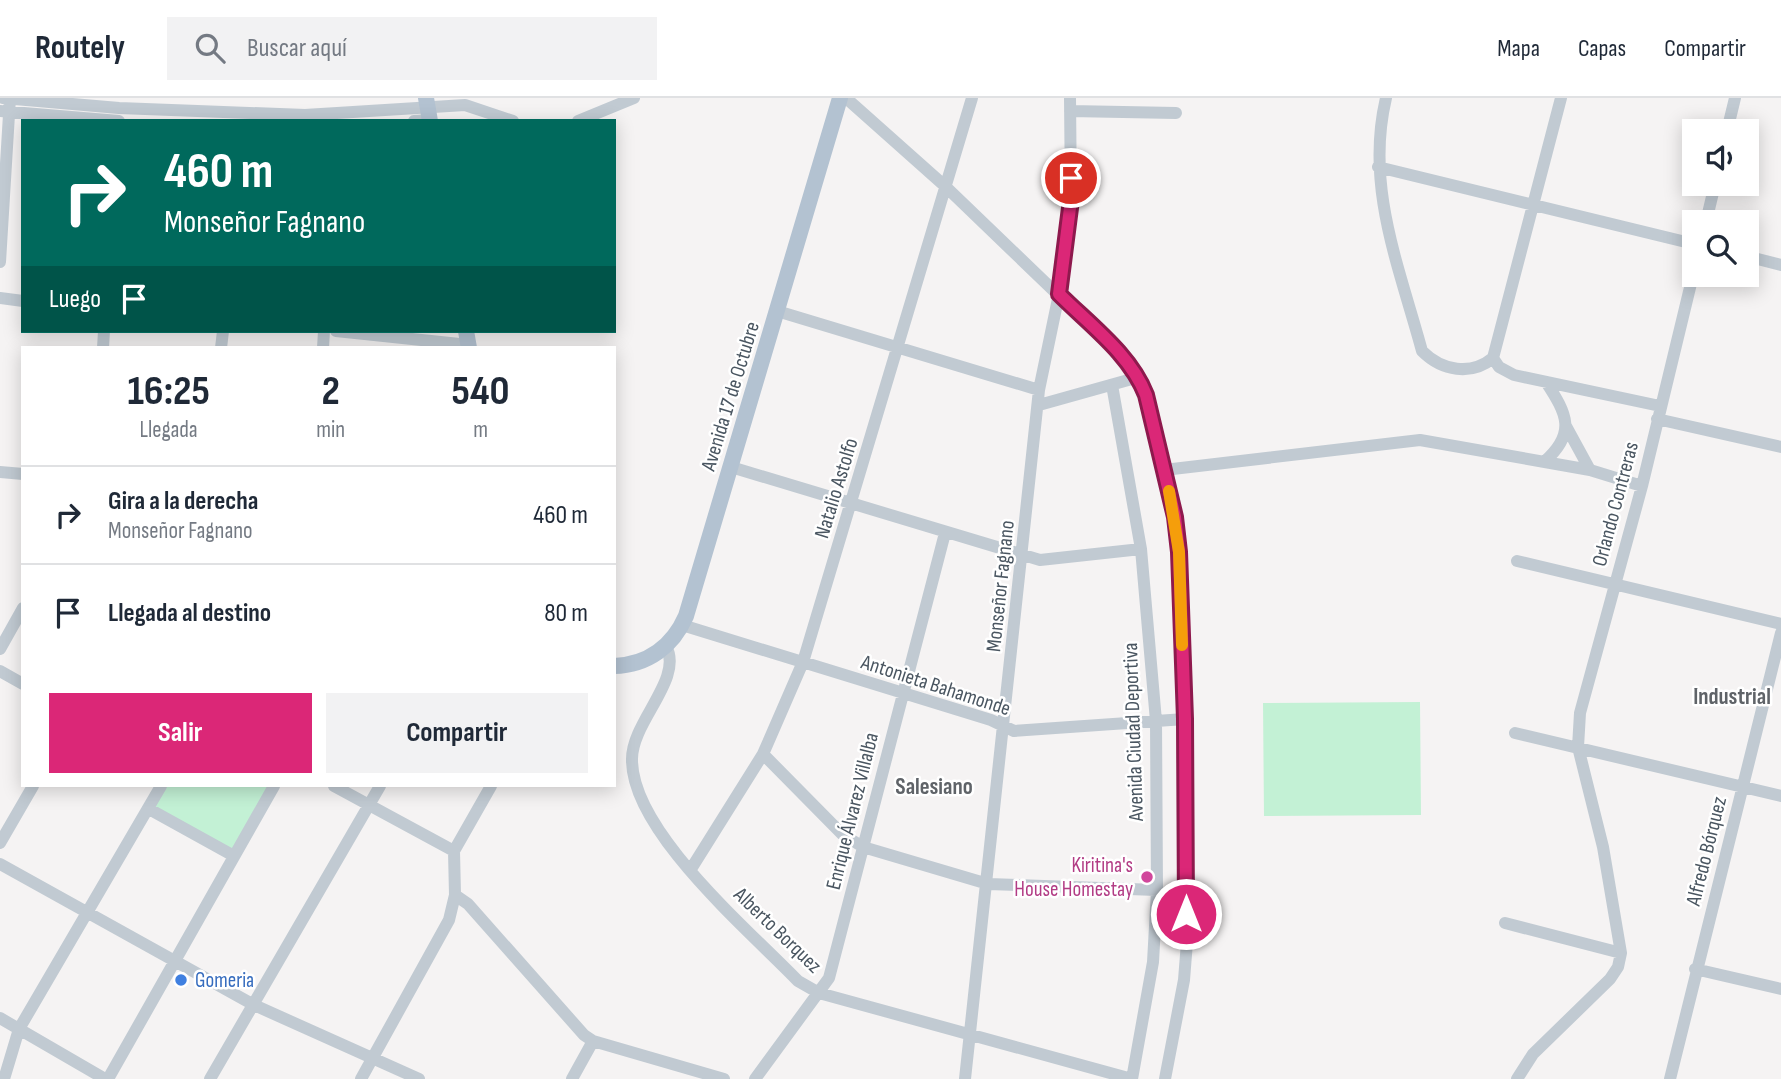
<!DOCTYPE html>
<html lang="es">
<meta charset="utf-8">
<style>
body{margin:0;font-family:"Sofia Sans Condensed",sans-serif;background:#f2f2f3;color:#1f2937;height:100vh;display:flex;flex-direction:column;font-size:26px;white-space:nowrap}
*{box-sizing:border-box;margin:0}
p{font-size:23px;color:#747a83}
.icon{flex:none;width:38px;height:38px;fill:none;stroke:currentColor;stroke-width:2;stroke-linecap:round;stroke-linejoin:round}
.map{position:relative;flex:1;overflow:hidden}
.details{position:absolute;left:21px;top:248px;width:595px;height:441px;display:flex;flex-direction:column;background:#fff;border-radius:0px;box-shadow:0 4px 18px #0003}
.details>*{flex:none}
.hud{position:absolute;left:21px;top:21px;width:595px;height:214px;border-radius:0px;box-shadow:0 4px 18px #0003;background:#00695c;color:#fff;overflow:hidden}
.controls{position:absolute;left:1682px;top:21px;display:grid;gap:14px}
.controls a{display:grid;place-items:center;width:77px;height:77px;border-radius:0px;background:#fff;box-shadow:0 4px 18px #0003;font-size:35px}
.pin{position:absolute;display:grid;place-items:center;width:60px;height:60px;color:#fff;margin:-30px;border:4px solid #fff;border-radius:50%;box-shadow:0 2px 7px #0007}
.me{position:absolute;width:77px;margin:-38px;rotate:0deg;stroke-linejoin:round;filter:drop-shadow(0 0 5px #0008)}
.turn{display:flex;align-items:center;gap:24px;height:147px;padding:0 28px;font-size:32px}
.turn .icon{width:91px;height:91px;stroke-width:2.5}
.turn b{display:block;font-size:49px;line-height:60px}
.then{display:flex;align-items:center;height:66px;padding:0 28px;background:#0003;gap:14px;font-size:26px}
.eta{display:flex;justify-content:space-evenly;align-items:center;height:119px;text-align:center}
.eta b{font-size:42px;font-weight:700;line-height:49px}
.button{display:flex;gap:14px;margin-top:auto;padding:14px 28px}
.button a{flex:1;height:80px;border-radius:0px;background:#db2777;color:#fff;font-size:28px;font-weight:700;line-height:80px;text-align:center}
.button a+a{background:#f2f2f3;color:#1f2937}
ul{padding:0;list-style:none}
li{display:flex;align-items:center;gap:21px;height:98px;padding:0 28px;border-top:2px solid #e0e1e3}
li div{flex:1}
li b{display:block;font-size:26px}
li em{font-style:normal}
header{display:flex;align-items:center;gap:42px;box-sizing:border-box;height:98px;padding:0 35px;background:#fff;border-bottom:2px solid #e0e1e3}
header strong{font-size:33px}
nav{display:flex;gap:38px;margin-inline-start:auto;font-size:24px}
.search{width:490px;height:63px;background:#f2f2f3;display:flex;align-items:center;gap:18px;box-sizing:border-box;padding:0 24px;border-radius:0px;color:#747a83;font-size:26px}
.map>svg:first-child{display:block}
.green{fill:#c3f1d5}
.lines{fill:none;stroke-linecap:round;stroke-linejoin:round}
.minor{stroke:#c1cad2;stroke-width:12}
.major{stroke:#b3c2d1;stroke-width:16}
.route-casing{stroke:#8e194d;stroke-width:18}
.route{stroke:#db2777;stroke-width:12}
.slow{stroke:#f59e0b;stroke-width:12}
.hotel-dot{fill:#d1479c;stroke:#fff;stroke-width:2.5}
.shop-dot{fill:#3f7fe0;stroke:#fff;stroke-width:2.5}
.labels{text-anchor:middle;stroke-width:5;stroke-linejoin:round;paint-order:stroke}
.street-label{font-size:21px;fill:#4a5661;stroke:#fff}
.hotel-label{font-size:21px;fill:#b23c85;stroke:#fff;text-anchor:end}
.shop-label{font-size:21px;fill:#366cbe;stroke:#fff;text-anchor:start}
.neighbourhood-label{font-size:23px;font-weight:bold;fill:#5f6368;stroke:#fff}
</style>
<header>
<strong>Routely</strong>
<div class="search"><svg class="icon" aria-label="search" viewBox="0 0 24 24"><circle cx="10" cy="10" r="6"/><path d="M15 15l6 6"/></svg>Buscar aquí</div>
<nav><a>Mapa</a><a>Capas</a><a>Compartir</a></nav>
</header>
<div class="map">
<svg width="1781" height="981" viewBox="0 0 1781 981">
<rect width="100%" height="100%" fill="#f5f3f3"/>
<path class="green" d="M1420,604L1421,717L1264,718L1263,605Z
M167,688H269L232,752L154,710Z"/>
<g class="lines">
<path class="minor" d="M3,0L119,10L305,17L465,7L513,23
M846,0L946,89L1129,265L1146,297L1175,419L1179,454L1185,621L1187,844L1184,882L1165,981
M1386,0C1365,88 1399,168 1422,253C1442,273 1471,278 1493,260L1499,269L1514,277L1660,308
M0,13L119,23
M1070,13L1176,15
M414,23L430,22
M578,23L634,0
M1727,33L1735,0
M1378,69L1694,146
M1706,124L1715,86
M1746,158L1781,167
M0,164L10,0
M0,200L23,203
M777,213L1039,292
M336,233L469,247
M103,250L104,233
M221,250L223,233
M323,250L324,233
M1493,260L1561,0
M1112,287L1141,451L1156,623L1157,792L1153,864L1132,981
M1039,307L1139,279
M1657,321L1781,349
M1566,328L1590,372
M1544,364C1577,335 1567,316 1546,284
M731,369L1040,462L1141,451
M1164,372L1420,342L1590,372L1642,388
M0,374L23,376
M1517,463L1781,526
M682,527L991,622L1014,633L1185,621
M666,548C684,581 632,623 632,661C631,733 749,832 798,883L819,895L1132,981
M0,551L23,510
M0,573L23,586
M1515,635L1781,698
M763,656L842,736L863,749L988,786L1157,792
M334,688L454,753
M491,688L454,753L455,797L468,806L584,937L593,943L724,981
M149,711L234,758
M0,745L33,688
M0,766L254,907L419,981
M691,771L763,656L803,564L972,0
M1505,825L1621,855
M1695,871L1781,891
M0,920L105,981
M4,981L19,931L161,688
M108,981L274,688
M210,981L380,688
M361,981L449,822L455,797
M572,981L593,943
M755,981L829,880L945,435
M965,981L1039,292L1059,196L1071,102L1070,0
M1517,981L1533,956L1610,881L1618,869L1621,855L1603,749L1578,649L1580,615L1642,388L1694,173
M1670,981L1781,535"/>
<path class="major" d="M426,0L430,23
M466,233L469,250
M614,568C648,567 673,548 686,518L840,0"/>
</g>
<g class="lines">
<defs>
<path id="route" d="M1071,80V102L1059,196C1090,227 1130,256 1146,297L1175,419L1179,454L1185,621L1186,816"/>
</defs>
<use href="#route" class="route-casing"/>
<use href="#route" class="route"/>
<path class="slow" d="M1169,393L1179,454L1182,547"/>
</g>
<circle class="hotel-dot" cx="1147" cy="779" r="7"/>
<circle class="shop-dot" cx="181" cy="882" r="7"/>
<g class="labels">
<g class="street-label">
<text transform="translate(730 298) rotate(-73)" y="7">Avenida 17 de Octubre</text>
<text transform="translate(836 390) rotate(-73)" y="7">Natalio Astolfo</text>
<text transform="translate(1615 406) rotate(-75)" y="7">Orlando Contreras</text>
<text transform="translate(1000 488) rotate(-84)" y="7">Monseñor Fagnano</text>
<text transform="translate(936 587) rotate(18)" y="7">Antonieta Bahamonde</text>
<text transform="translate(1133 634) rotate(-92)" y="7">Avenida Ciudad Deportiva</text>
<text transform="translate(852 713) rotate(-76)" y="7">Enrique Álvarez Villalba</text>
<text transform="translate(1706 753) rotate(-76)" y="7">Alfredo Bórquez</text>
<text transform="translate(778 832) rotate(44)" y="7">Alberto Borquez</text>
</g>
<g class="hotel-label">
<text x="1133" y="774">Kiritina's<tspan x="1133" dy="24">House Homestay</tspan></text>
</g>
<g class="shop-label">
<text x="195" y="889">Gomeria</text>
</g>
<g class="neighbourhood-label">
<text x="1732" y="606">Industrial</text>
<text x="934" y="696">Salesiano</text>
</g>
</g>
</svg>
<div class="controls">
<a><svg class="icon" aria-label="sound" viewBox="0 0 24 24"><path d="M4 9h4l5-4v14l-5-4H4zM17 9q2 3 0 6"/></svg></a>
<a><svg class="icon" aria-label="search" viewBox="0 0 24 24"><circle cx="10" cy="10" r="6"/><path d="M15 15l6 6"/></svg></a>
</div>
<div class="pin" style="left:1071px;top:80px;background:#d93025"><svg class="icon" aria-label="arrive" viewBox="0 0 24 24"><path d="M6 21V4h12l-3 4 3 4H6"/></svg></div>
<svg class="me" style="left:1186px;top:816px" viewBox="-20 -20 40 40"><circle r="17" fill="#db2777" stroke="#fff" stroke-width="3"/><path d="M0-11L8 9 0 5-8 9z" fill="#fff"/></svg>
<div class="hud">
<div class="turn"><svg class="icon" aria-label="right" viewBox="0 0 24 24"><path d="M7 20v-9h11M14 6l5 5-5 5"/></svg><div><b>460 m</b>Monseñor Fagnano</div></div>
<div class="then">Luego<svg class="icon" aria-label="arrive" viewBox="0 0 24 24"><path d="M6 21V4h12l-3 4 3 4H6"/></svg></div>
</div>
<section class="details">
<div class="eta">
<div><b>16:25</b><p>Llegada</p></div>
<div><b>2</b><p>min</p></div>
<div><b>540</b><p>m</p></div>
</div>
<ul>
<li><svg class="icon" aria-label="right" viewBox="0 0 24 24"><path d="M7 20v-9h11M14 6l5 5-5 5"/></svg><div><b>Gira a la derecha</b><p>Monseñor Fagnano</p></div><em>460 m</em></li>
<li><svg class="icon" aria-label="arrive" viewBox="0 0 24 24"><path d="M6 21V4h12l-3 4 3 4H6"/></svg><div><b>Llegada al destino</b></div><em>80 m</em></li>
</ul>
<div class="button"><a>Salir</a><a>Compartir</a></div>
</section>
</div>
